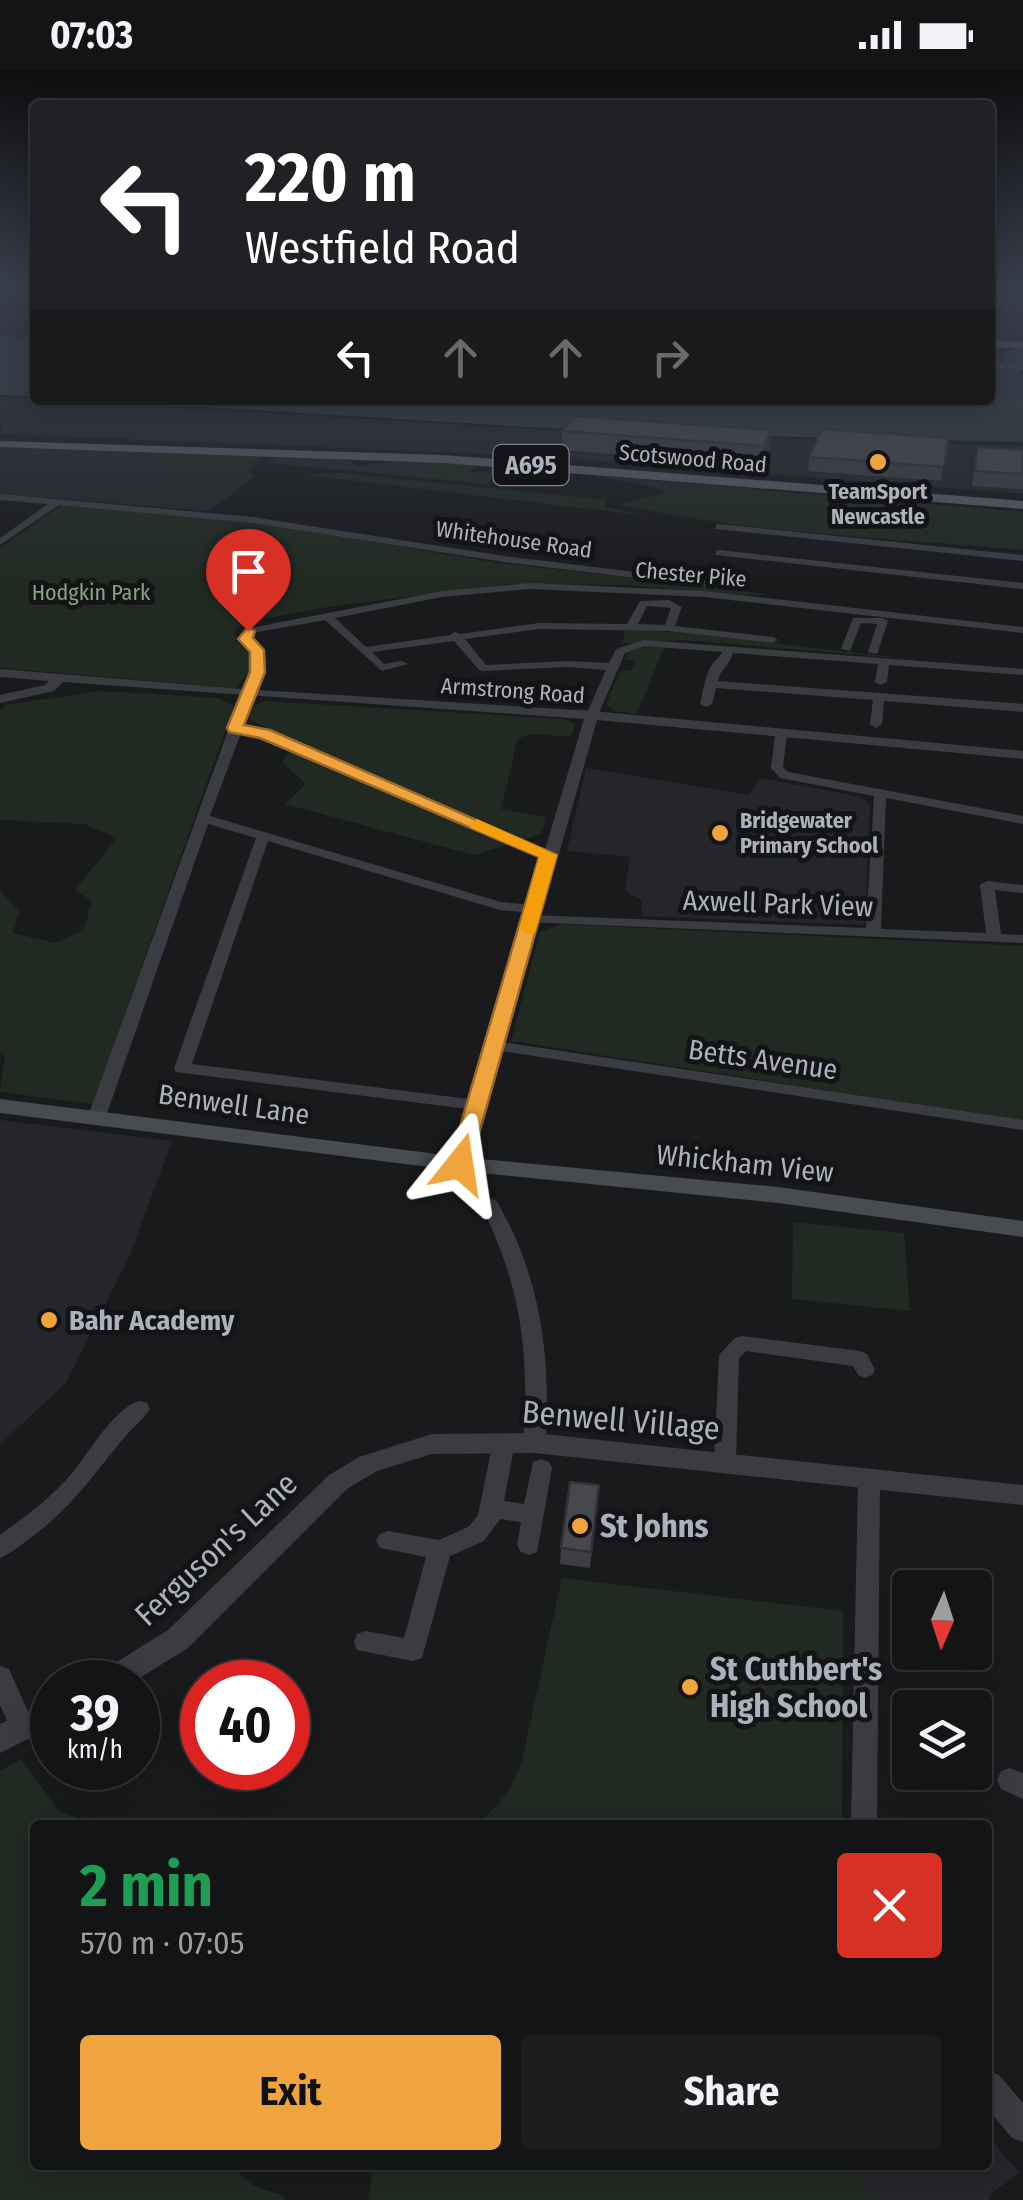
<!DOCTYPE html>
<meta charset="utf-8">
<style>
body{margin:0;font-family:"Fira Sans Condensed",sans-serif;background:#1c1d1e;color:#f1f3f6;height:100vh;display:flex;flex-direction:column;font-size:38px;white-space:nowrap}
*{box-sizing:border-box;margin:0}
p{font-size:32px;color:#9d9ea0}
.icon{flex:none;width:55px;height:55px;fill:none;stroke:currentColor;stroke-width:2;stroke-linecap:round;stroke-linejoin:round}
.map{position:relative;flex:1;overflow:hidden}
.drawer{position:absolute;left:30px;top:1750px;width:962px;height:350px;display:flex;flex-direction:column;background:#131415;border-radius:10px;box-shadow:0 5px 25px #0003,0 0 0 2px #323334}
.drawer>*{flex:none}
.top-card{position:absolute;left:30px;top:30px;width:965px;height:305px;border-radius:10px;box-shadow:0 5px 25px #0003,0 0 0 2px #323334;background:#202124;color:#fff;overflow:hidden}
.needle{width:65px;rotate:183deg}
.controls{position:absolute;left:892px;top:1500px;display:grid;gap:20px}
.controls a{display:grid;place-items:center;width:100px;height:100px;border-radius:10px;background:#131415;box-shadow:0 5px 25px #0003,0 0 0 2px #323334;font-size:50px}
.speed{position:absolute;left:30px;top:1590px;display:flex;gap:20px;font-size:50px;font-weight:700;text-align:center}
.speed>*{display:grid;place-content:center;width:130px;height:130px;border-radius:50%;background:#131415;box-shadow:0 5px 25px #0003,0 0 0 2px #323334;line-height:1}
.speed small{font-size:25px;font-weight:400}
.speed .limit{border:15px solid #d22;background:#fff;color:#111}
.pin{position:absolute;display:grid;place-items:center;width:85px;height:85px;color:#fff;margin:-102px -42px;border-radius:50% 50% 50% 0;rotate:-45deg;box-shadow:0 0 10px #0007}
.pin .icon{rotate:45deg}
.me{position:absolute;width:110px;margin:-55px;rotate:15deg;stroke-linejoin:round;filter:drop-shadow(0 0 8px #0008)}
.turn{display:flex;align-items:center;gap:35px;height:210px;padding:0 50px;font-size:45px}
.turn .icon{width:130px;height:130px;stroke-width:2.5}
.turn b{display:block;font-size:70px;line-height:85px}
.lanes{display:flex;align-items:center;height:95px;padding:0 50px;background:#0003;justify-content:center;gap:50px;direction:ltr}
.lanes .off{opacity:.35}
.round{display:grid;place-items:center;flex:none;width:105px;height:105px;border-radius:10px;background:#1c1d1e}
.headline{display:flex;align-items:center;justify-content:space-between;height:170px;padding:0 50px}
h1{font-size:60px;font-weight:700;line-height:75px;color:#1e9e55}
.action{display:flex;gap:20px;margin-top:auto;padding:20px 50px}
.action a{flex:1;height:115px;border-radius:10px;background:#f0a43d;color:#111;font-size:40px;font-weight:700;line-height:115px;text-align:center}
.action a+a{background:#1c1d1e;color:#f1f3f6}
.status{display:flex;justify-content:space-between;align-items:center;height:70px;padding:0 50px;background:#131415;direction:ltr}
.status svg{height:28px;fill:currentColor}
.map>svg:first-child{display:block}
.built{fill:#252629}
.green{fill:#212a22}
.water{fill:#2f3a40}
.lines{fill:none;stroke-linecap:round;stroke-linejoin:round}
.minor{fill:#3a3c41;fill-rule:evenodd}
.tertiary{fill:#3a3c41;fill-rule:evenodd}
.secondary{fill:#484b51;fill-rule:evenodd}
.primary{fill:#565960;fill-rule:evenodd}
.rail{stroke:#4d5056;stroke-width:2.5;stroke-dasharray:5 4;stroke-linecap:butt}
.wall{fill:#3c3e41}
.shaded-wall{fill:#313235}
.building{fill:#46484c;stroke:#313235;stroke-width:2.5}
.route{fill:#f0a43d;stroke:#9c6b28;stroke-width:2.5}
.slow{fill:#f59e0b}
.poi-dot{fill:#f0a43d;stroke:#141417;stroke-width:4}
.labels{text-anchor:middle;stroke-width:10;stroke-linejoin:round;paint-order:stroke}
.far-street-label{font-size:22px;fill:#acb2bb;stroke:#141417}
.far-poi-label{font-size:22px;font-weight:bold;fill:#acb2bb;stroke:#141417}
.far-park-label{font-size:22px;fill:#84a583;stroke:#141417}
.shield{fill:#141417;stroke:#7e838a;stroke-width:2.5}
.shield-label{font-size:25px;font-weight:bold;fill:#acb2bb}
.street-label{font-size:28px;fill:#acb2bb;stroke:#141417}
.poi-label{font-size:28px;font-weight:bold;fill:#acb2bb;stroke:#141417;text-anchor:start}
.near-street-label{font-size:32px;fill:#acb2bb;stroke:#141417}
.near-poi-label{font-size:32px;font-weight:bold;fill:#acb2bb;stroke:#141417;text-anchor:start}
</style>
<div class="status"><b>07:03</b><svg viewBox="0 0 49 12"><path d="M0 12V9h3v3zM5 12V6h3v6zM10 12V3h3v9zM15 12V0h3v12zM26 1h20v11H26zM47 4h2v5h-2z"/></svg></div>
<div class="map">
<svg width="1023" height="2130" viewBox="0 0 1023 2130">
<rect width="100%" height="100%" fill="#191a1c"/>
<path class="built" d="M990,217H1023V260L1011,272H990Z
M0,327L628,365L1023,376V424L538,386L1,364Z
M0,382L248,400L255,406L210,441L0,424Z
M586,698L749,725L761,708L861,727L870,735L865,855L641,846L642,830L625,821L630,787L567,781Z
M0,1050L172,1071L129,1187L65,1314L0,1374Z
M988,2066L1019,2103L989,2125L990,2130H368L374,2095H988Z"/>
<path class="green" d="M0,377L264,384L248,400L0,382Z
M280,385L336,387L361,396C397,387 437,393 476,395L471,402L493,403L488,414L268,393Z
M340,403L606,430V437L648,446L306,405Z
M591,405L1023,442V480C889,468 752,463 620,435L663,423L658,418Z
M62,435L266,454L493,492L767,524L757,526L627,515L510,514L327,537L258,550L235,559L236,571L249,583L252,599L235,618L0,598V478Z
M626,560L678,562L919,590L683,570L621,574Z
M651,575L664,577L637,644L615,641L606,635L620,601L632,600L635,591L624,589L630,580Z
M101,621L218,628L234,636L93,1034L0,1022L5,986L0,981V820L19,842L13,863L55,873L84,860L92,831L75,820L117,768L84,754L0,750V641L5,635Z
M265,631L562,649L575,654L571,667L533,664L518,668L501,739L546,747L541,764L474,785L285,734L306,714L282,692L296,672L249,649L254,635Z
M561,854L1023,876V1051L511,971L540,862Z
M793,1152L904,1163L910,1241L792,1229Z
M562,1508L843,1541L842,1755H479L509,1721L521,1694Z
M21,1689L59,1741L95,1755H35V2095H229L254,2116L284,2126L286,2130H0V1701Z
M374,2095H852L868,2130H368Z"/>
<path class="water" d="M0,266L35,269V326L0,325Z
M1023,275V300L1018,303L1023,304V372L631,363L88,330H990V287Z"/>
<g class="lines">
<path class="minor" d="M0,424L253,447L504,486L709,511L714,514L709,517L504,492L253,453L59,435L0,475V468L48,434L0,430Z
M719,454L1023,485V491L716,459V455Z
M719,480L1023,513V519L716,485V481Z
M530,513L704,521L1023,557V563L704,527L530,519L442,527L335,548L366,577L450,565L455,562L460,564L539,553L627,554L640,531L669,530L682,537L675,556L773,567L778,570L773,573L669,561L539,559L465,569L486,595L567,591L609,593L616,579L644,570L1023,599V605L889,595L887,612L881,615L875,612L878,594L733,583C730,595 721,598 718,611L1023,634V642L884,631L882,654L876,658L870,654L873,630L716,618L712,634L706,637L700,634C703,622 705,604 712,595C715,590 720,587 722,582L645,576L625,583L598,645L592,649L586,645L606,600L567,597L483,601L479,600L454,571L372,582L384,594L402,591L408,594L382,601L325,550L253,563L251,568L262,580L264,602L244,656L268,660L556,785L549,789L544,788L261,666L241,663L210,746L501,832L534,835L541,839L534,843L500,840L268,771L192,994L476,1030L485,1035L476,1040L176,1002L174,998L256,768L208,754L106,1046L103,1050H91L88,1046L229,658L252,602V581L240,569L245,559L442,521ZM647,536L671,538L665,555L638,554Z
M853,548H883L888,551L877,584L868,582L877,554L861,553L850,581L841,579Z
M781,661L787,665L783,697L788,702L1023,746V754L886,728L881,859L986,863L980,815L987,811L1023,815V823L995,820L1001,864L1023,865V873L526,852L524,849L531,845L866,858L874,726L780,708L771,698L775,665Z
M494,971L1023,1050V1060L488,979L486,976Z
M489,1128L496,1130C533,1192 547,1260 547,1333C547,1348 548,1366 542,1379L534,1381L526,1379L523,1373C530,1284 521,1214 480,1134Z
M742,1266L860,1281L867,1284L875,1300L872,1305L865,1308L858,1305L853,1296L746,1281L739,1288L736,1392L733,1398L725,1401L717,1398L714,1392L719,1285L735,1268Z
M139,1331L147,1333L150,1339C143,1350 132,1358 124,1368C92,1406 73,1436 33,1466C22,1474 12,1483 0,1488V1465C23,1448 46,1432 66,1410C86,1389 111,1340 139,1331Z
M504,1364L512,1366L515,1372L504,1431L524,1434L533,1392L541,1389L549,1392L552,1398L537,1482L529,1485L521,1482L517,1475L521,1452L500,1449L484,1471L450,1486L422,1588L413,1591L357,1580L354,1572L357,1564L366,1561L404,1568L426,1487L380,1478L376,1471L380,1464L388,1461L439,1470L468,1457L478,1445L493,1372L496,1366Z
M869,1400L877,1403L880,1409L877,1755H851L858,1409L861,1403Z
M0,1596L9,1599L32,1650L36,1658L32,1666L23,1670L14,1666L0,1635Z
M1010,1698L1023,1703V1729L1001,1719L997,1710L1001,1701Z
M988,2001L999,2005L1023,2033V2072L1012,2068L988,2039Z"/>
<path class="tertiary" d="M0,599L242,619L592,641L1023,681V689L597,650L471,1094L461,1101L451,1094L584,649L63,612L54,621L0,633V625L45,615L49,611L0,607Z
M534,1363L1023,1415V1435L534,1383L432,1384L377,1401L347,1419L188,1578L133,1612H95L99,1603L168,1560L329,1405L359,1387L432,1364Z
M52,1630V1657L0,1683V1654Z"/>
<path class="secondary" d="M0,1029L461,1087L778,1117L1023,1151V1167L778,1133L461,1101L0,1043Z"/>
<path class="primary" d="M1023,271V277L990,278V272Z
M0,371L443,385L1023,431V439L443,393L0,377Z"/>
<path class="rail" d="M990,296L1023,298"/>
</g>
<path class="wall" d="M771,360L770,378L762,395L562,380V361Z
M948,368L941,411L808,401L810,387Z
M977,377L1023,380V419L972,416Z
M599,1415L590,1498L560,1494L561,1478Z"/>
<path class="shaded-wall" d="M771,360L770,378L762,395L764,376Z"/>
<path class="building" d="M575,346L771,360L764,376L562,361Z
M821,359L948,368L944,397L810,387Z
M977,377L1023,380V404L975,401Z
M570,1412L599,1415L591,1482L561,1478Z"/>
<linearGradient id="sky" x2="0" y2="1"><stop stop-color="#0e0e0f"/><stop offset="0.42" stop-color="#383e4b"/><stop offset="1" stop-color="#383e4b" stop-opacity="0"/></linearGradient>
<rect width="1023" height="515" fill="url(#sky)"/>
<path class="route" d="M248,557L255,561L253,568L264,580L265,602L244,655L270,660L557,785L469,1100L460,1102L449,1094L539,787L260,668L229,662L227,658L250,602V582L238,569Z"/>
<path class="slow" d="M477,749L557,785L535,863L528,864L519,859L539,787L471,758L469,755Z"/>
<g class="poi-dot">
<circle cx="878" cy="392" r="10"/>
<circle cx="720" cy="763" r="10"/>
<circle cx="49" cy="1250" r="10"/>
<circle cx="580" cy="1456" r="10"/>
<circle cx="690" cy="1617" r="10"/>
</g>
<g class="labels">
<g class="far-street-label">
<text transform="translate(693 388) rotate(5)" y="8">Scotswood Road</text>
<text transform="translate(514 469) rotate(8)" y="8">Whitehouse Road</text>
<text transform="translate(691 504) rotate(5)" y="8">Chester Pike</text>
<text transform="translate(513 620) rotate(4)" y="8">Armstrong Road</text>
</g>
<g class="far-poi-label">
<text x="878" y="429">TeamSport<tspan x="878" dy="25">Newcastle</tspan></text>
<text x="740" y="758" text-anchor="start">Bridgewater<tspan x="740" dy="25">Primary School</tspan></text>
</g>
<g class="far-park-label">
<text x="91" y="530">Hodgkin Park</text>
</g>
<rect class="shield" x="493.5" y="375" width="75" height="40" rx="8"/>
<g class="shield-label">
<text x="531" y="404">A695</text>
</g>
<g class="street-label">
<text transform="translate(778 833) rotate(2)" y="10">Axwell Park View</text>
<text transform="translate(763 989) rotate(8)" y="10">Betts Avenue</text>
<text transform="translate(234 1034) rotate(8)" y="10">Benwell Lane</text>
<text transform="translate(745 1093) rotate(6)" y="10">Whickham View</text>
</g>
<g class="poi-label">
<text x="69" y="1260">Bahr Academy</text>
</g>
<g class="near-street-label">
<text transform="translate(621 1350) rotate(5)" y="11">Benwell Village</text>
<text transform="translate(216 1479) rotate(-43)" y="11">Ferguson's Lane</text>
</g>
<g class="near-poi-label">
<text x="600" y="1467">St Johns</text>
<text x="710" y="1610">St Cuthbert's<tspan x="710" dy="37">High School</tspan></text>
</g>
</g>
</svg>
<div class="controls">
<a><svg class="needle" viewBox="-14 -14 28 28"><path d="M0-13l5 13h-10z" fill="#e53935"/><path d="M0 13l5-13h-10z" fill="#9d9ea0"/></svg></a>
<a><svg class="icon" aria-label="layers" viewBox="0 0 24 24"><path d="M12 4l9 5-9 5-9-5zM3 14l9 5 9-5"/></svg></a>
</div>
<div class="speed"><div>39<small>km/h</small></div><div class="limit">40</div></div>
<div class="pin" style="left:248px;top:561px;background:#d93025"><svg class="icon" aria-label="arrive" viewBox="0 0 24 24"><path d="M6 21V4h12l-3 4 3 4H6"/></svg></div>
<svg class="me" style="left:460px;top:1094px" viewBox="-20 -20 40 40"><path d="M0-17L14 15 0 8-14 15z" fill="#f0a43d" stroke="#fff" stroke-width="4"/></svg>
<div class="top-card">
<div class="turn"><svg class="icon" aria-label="left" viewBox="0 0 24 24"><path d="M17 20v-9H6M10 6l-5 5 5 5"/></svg><div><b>220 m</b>Westfield Road</div></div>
<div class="lanes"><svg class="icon" aria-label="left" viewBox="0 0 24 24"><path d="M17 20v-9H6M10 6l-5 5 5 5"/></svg><svg class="icon off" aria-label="ahead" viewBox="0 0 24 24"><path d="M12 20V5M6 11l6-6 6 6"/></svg><svg class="icon off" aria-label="ahead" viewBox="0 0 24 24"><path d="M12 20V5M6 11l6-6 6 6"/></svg><svg class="icon off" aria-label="right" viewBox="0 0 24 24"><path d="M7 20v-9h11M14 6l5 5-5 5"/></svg></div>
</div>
<section class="drawer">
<div class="headline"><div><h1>2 min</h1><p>570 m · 07:05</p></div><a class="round" style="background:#d93025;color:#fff"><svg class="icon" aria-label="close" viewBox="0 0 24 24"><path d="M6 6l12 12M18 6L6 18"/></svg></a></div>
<div class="action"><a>Exit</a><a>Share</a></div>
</section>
</div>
